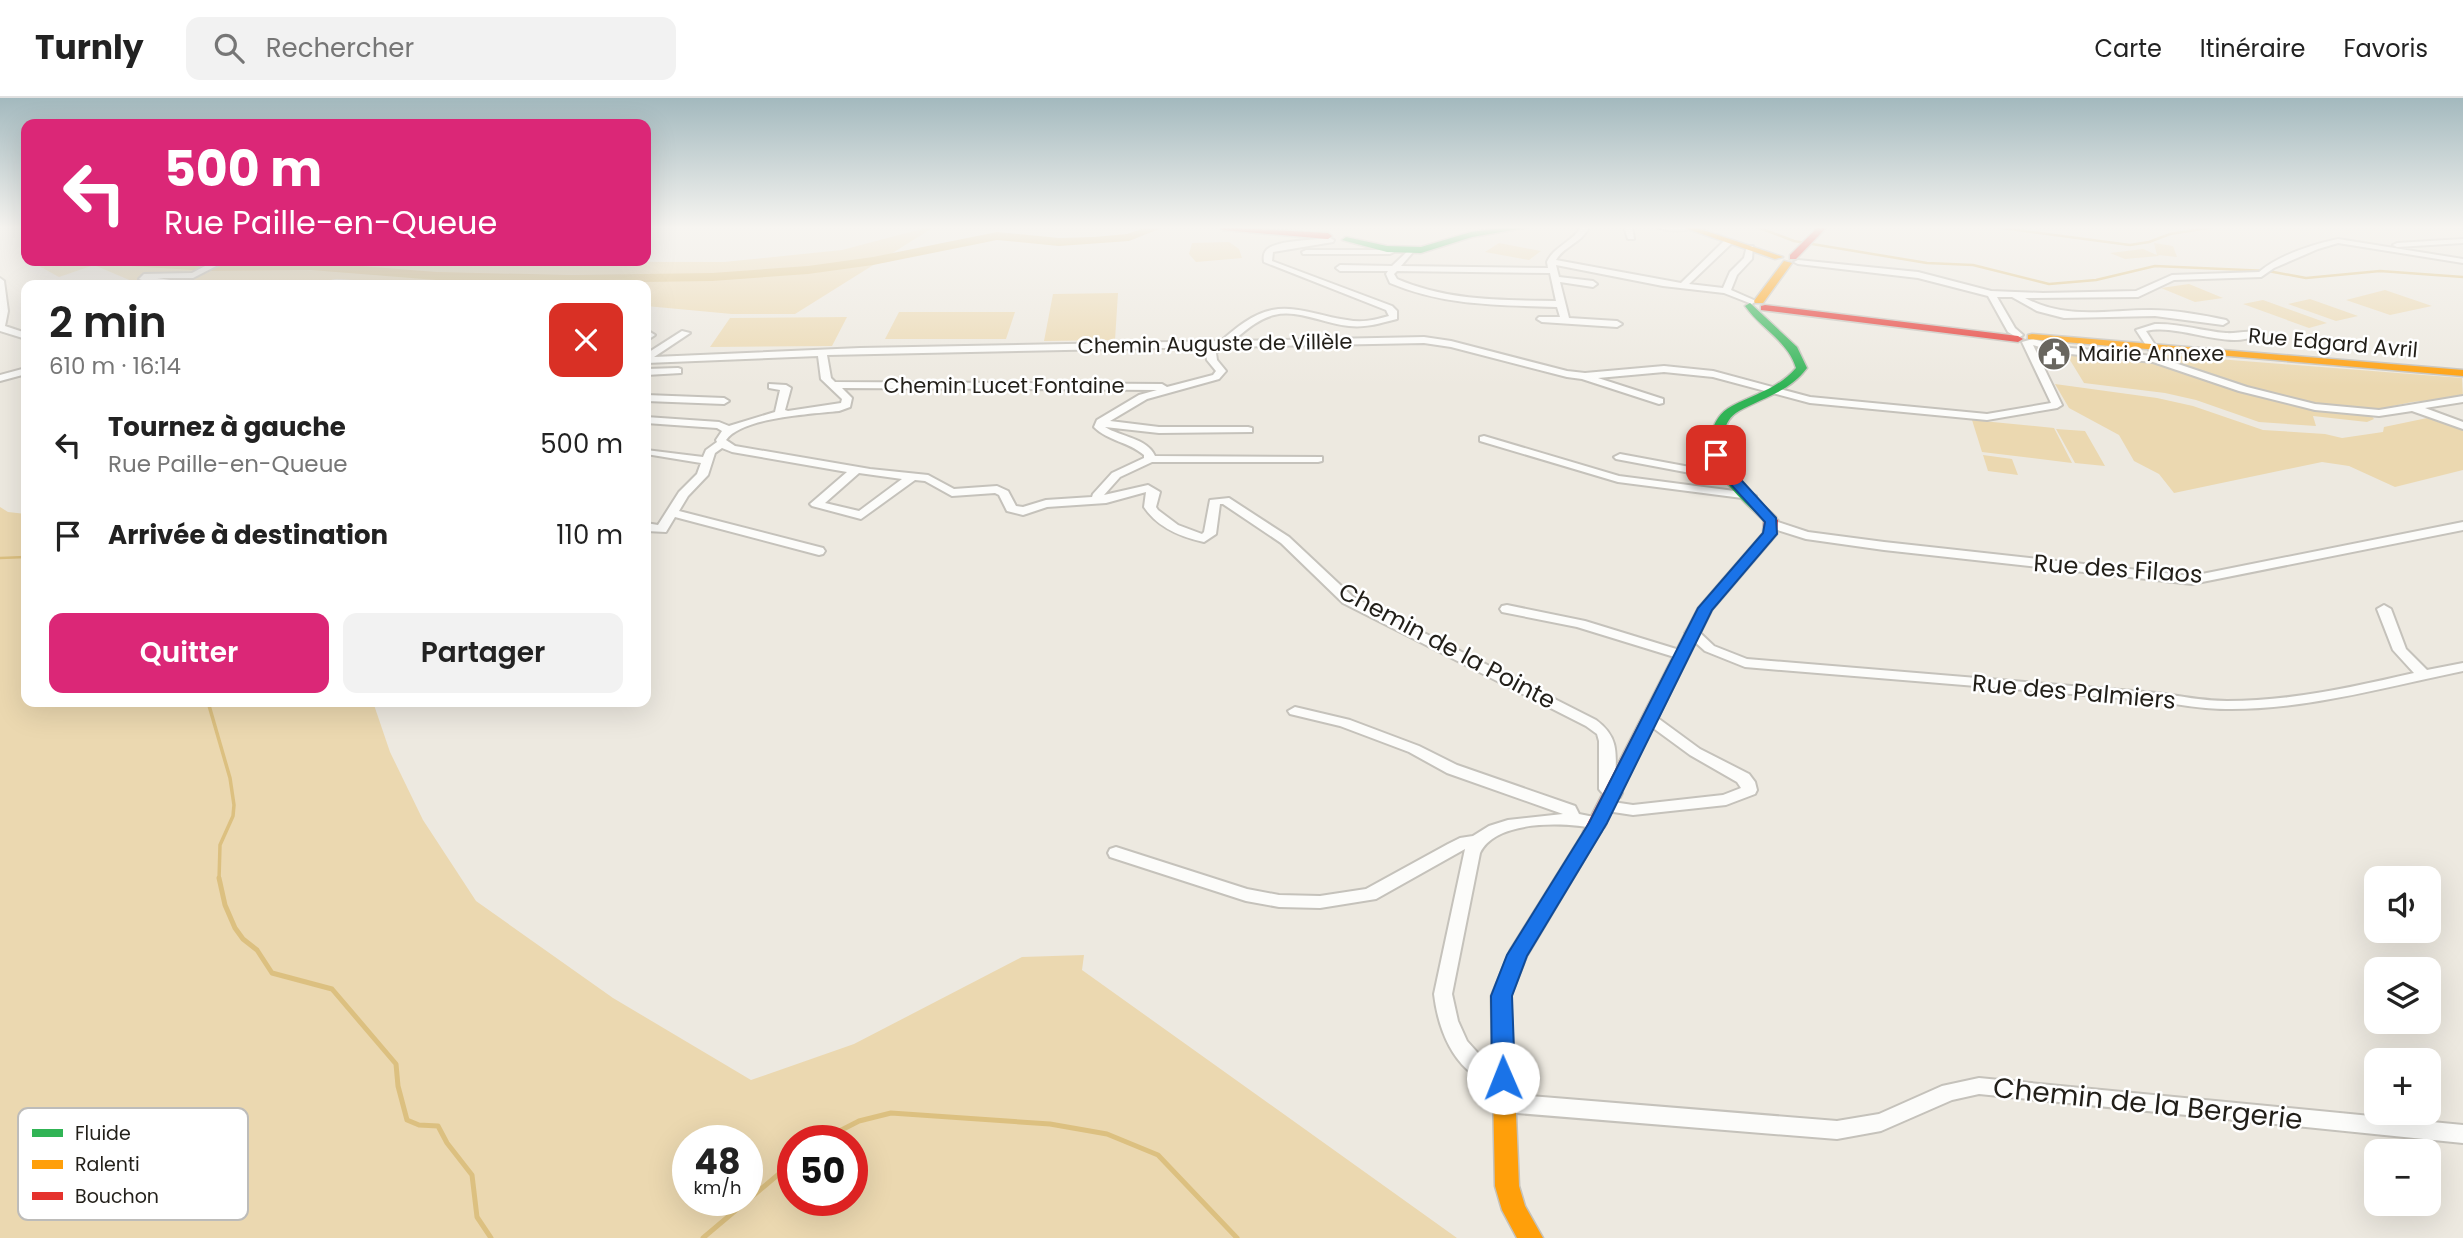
<!DOCTYPE html>
<html lang="fr">
<meta charset="utf-8">
<style>
body{margin:0;font-family:Poppins,sans-serif;background:#f2f2f2;color:#222;height:100vh;display:flex;flex-direction:column;font-size:26px;white-space:nowrap}
*{box-sizing:border-box;margin:0}
p{font-size:23px;color:#767676}
.icon{flex:none;width:38px;height:38px;fill:none;stroke:currentColor;stroke-width:2;stroke-linecap:round;stroke-linejoin:round}
.map{position:relative;flex:1;overflow:hidden}
.sheet{position:absolute;left:21px;top:182px;width:630px;height:427px;display:flex;flex-direction:column;background:#fff;border-radius:14px;box-shadow:0 7px 28px #0002}
.sheet>*{flex:none}
.guide{position:absolute;left:21px;top:21px;width:630px;height:147px;border-radius:14px;box-shadow:0 7px 28px #0002;background:#db2777;color:#fff;overflow:hidden}
.fabs{position:absolute;left:2364px;top:768px;display:grid;gap:14px}
.fabs a{display:grid;place-items:center;width:77px;height:77px;border-radius:14px;background:#fff;box-shadow:0 7px 28px #0002;font-size:35px}
.speed{position:absolute;left:672px;top:1027px;display:flex;gap:14px;font-size:35px;font-weight:700;text-align:center}
.speed>*{display:grid;place-content:center;width:91px;height:91px;border-radius:50%;background:#fff;box-shadow:0 7px 28px #0002;line-height:1}
.speed small{font-size:18px;font-weight:400}
.speed .limit{border:10px solid #d22;background:#fff;color:#111}
.pin{position:absolute;display:grid;place-items:center;width:60px;height:60px;color:#fff;margin:-30px;border-radius:14px;box-shadow:0 4px 10px #0006}
.me{position:absolute;width:77px;margin:-38px;rotate:359deg;stroke-linejoin:round;filter:drop-shadow(0 0 5px #0008)}
.turn{display:flex;align-items:center;gap:24px;height:147px;padding:0 28px;font-size:32px}
.turn .icon{width:91px;height:91px;stroke-width:2.5}
.turn b{display:block;font-size:49px;line-height:60px}
.round{display:grid;place-items:center;flex:none;width:74px;height:74px;border-radius:14px;background:#f2f2f2}
.head{display:flex;align-items:center;justify-content:space-between;height:119px;padding:0 28px}
h1{font-size:42px;font-weight:600;line-height:52px}
.button{display:flex;gap:14px;margin-top:auto;padding:14px 28px}
.button a{flex:1;height:80px;border-radius:14px;background:#db2777;color:#fff;font-size:28px;font-weight:600;line-height:80px;text-align:center}
.button a+a{background:#f2f2f2;color:#222}
ul{padding:0;list-style:none}
li{display:flex;align-items:center;gap:21px;height:91px;padding:0 28px}
li div{flex:1}
li b{display:block;font-size:26px}
li em{font-style:normal}
header{display:flex;align-items:center;gap:42px;box-sizing:border-box;height:98px;padding:0 35px;background:#fff;border-bottom:2px solid #e0e0e0}
header strong{font-size:33px}
nav{display:flex;gap:38px;margin-inline-start:auto;font-size:24px}
.search{width:490px;height:63px;background:#f2f2f2;display:flex;align-items:center;gap:18px;box-sizing:border-box;padding:0 24px;border-radius:14px;color:#767676;font-size:26px}
.map>svg:first-child{display:block}
.green{fill:#ebd8b0;fill-rule:evenodd}
.lines{fill:none;stroke-linecap:round;stroke-linejoin:round}
.stream-far2{stroke:#dcc080;stroke-width:2.5}
.stream-far1{stroke:#dcc080;stroke-width:3.5}
.stream{stroke:#dcc080;stroke-width:5}
.river{fill:#dcc080;fill-rule:evenodd}
.street-casing{stroke:#c5c2bb;stroke-width:4}
.fast-casing{stroke:#c5c2bb;stroke-width:3}
.slow-casing{stroke:#c5c2bb;stroke-width:3}
.jam-casing{stroke:#c5c2bb;stroke-width:3}
.street{fill:#fcfcfa;fill-rule:evenodd}
.fast{fill:#30b455;fill-rule:evenodd}
.slow{fill:#ff9f0a;fill-rule:evenodd}
.jam{fill:#e5322d;fill-rule:evenodd}
.route{fill:#1a73e8;stroke:#114b97;stroke-width:2}
.labels{text-anchor:middle;stroke-width:5;stroke-linejoin:round;paint-order:stroke}
.far-street-label{font-size:21px;fill:#221f19;stroke:#fff}
.far-poi-label{font-size:21px;fill:#221f19;stroke:#fff;text-anchor:start}
.street-label{font-size:24px;fill:#221f19;stroke:#fff}
.near-street-label{font-size:28px;fill:#221f19;stroke:#fff}
.key{fill:#fff;stroke:#bdbcba;stroke-width:2}
.key-label{font-size:19px;fill:#221f19}
</style>
<header>
<strong>Turnly</strong>
<div class="search"><svg class="icon" aria-label="search" viewBox="0 0 24 24"><circle cx="10" cy="10" r="6"/><path d="M15 15l6 6"/></svg>Rechercher</div>
<nav><a>Carte</a><a>Itinéraire</a><a>Favoris</a></nav>
</header>
<div class="map">
<svg width="2463" height="1140" viewBox="0 0 2463 1140">
<rect width="100%" height="100%" fill="#ede9e0"/>
<path class="green" d="M929,129H934L795,216H732L646,208V187H440L336,181L303,187H141L94,167L59,179L30,163L724,164L842,152Z
M1229,144L1239,151L1242,160L1196,164L1189,156L1192,145Z
M1499,145L1541,153L1529,162L1485,154Z
M2154,145L2173,148L2177,159L2158,157L2159,158L2125,161L2110,155L2143,151L2157,157Z
M2189,186L2223,200L2195,204L2161,190Z
M2385,192L2432,208L2390,217L2346,202Z
M1118,195L1115,242L1044,243L1053,196Z
M2310,201L2358,218L2336,223L2288,206Z
M2263,202L2327,225L2309,230L2243,206Z
M899,214H1015L1006,241H885Z
M847,219L832,248L710,249L730,220Z
M2065,254L2150,263L2260,299L2308,311L2369,315L2374,321L2367,324L2313,318L2316,328L2259,324L2196,302L2165,295L2084,285Z
M2154,256L2462,280L2463,299L2412,304L2374,312L2310,306L2238,287L2153,258Z
M2055,286L2157,300L2193,308L2263,332L2325,336L2342,340L2383,334L2384,329L2432,319L2463,329V372L2395,389L2349,368L2322,364L2174,395L2159,376L2134,363L2119,337L2069,310Z
M1972,322L2054,330L2072,365L1982,354Z
M2056,331L2085,333L2105,368L2075,365Z
M1983,357L2012,361L2018,377L1988,373Z
M0,409L8,414L26,416V604H373L390,654L423,722L476,803L613,900L751,982L854,946L1022,859L1084,857L1082,872L1457,1140H0ZM688,1043H747V1102H688ZM793,1043H852V1102H793Z"/>
<g class="lines">
<path class="stream-far2" d="M1757,129L1794,143L1927,165L1973,167L2049,186L2096,182L2155,168L2268,173L2306,180L2380,173L2463,179
M1994,129L2130,147L2149,144L2170,136L2214,129
M0,460L26,459"/>
<path class="stream-far1" d="M208,604L230,680L234,707L233,718L220,747L219,782"/>
<path class="stream" d="M219,780L225,807L235,830L243,841L257,852L272,875L332,891L396,966L398,988L407,1022L419,1027L438,1028L447,1045L472,1077L477,1119L491,1140
M820,1043L859,1023L891,1015L1050,1026L1107,1036L1158,1057L1237,1140
M703,1140L793,1064"/>
<path class="river" d="M1147,129H1164L1129,143L1059,148L997,142L873,167L808,176L712,183L571,185L436,182L311,172L207,173L115,167L109,163H168L212,167L311,164L436,174L571,177L712,175L808,168L873,159L997,134L1059,140L1094,139L1127,136Z"/>
<defs>
<path id="street" d="M1581,129H1589C1582,145 1564,148 1556,162L1681,185L1725,142H1731V146L1689,186L1723,190L1730,174L1744,160L1747,148H1753L1752,161L1737,177L1731,192L1756,203L1752,206L1724,195L1663,188L1556,167L1559,179L1593,183L1597,186L1593,189L1560,184L1569,220L1617,223L1622,226L1617,229L1542,224L1537,221L1539,219H1560L1557,209C1499,207 1444,208 1390,185L1386,176L1388,173H1340L1336,170L1340,167L1392,168L1410,151L1414,153L1401,168L1548,170L1547,164C1554,148 1573,144 1581,129ZM1397,173L1550,175L1556,203C1501,202 1448,203 1397,181L1394,176Z
M1624,129H1632L1634,141H1628Z
M1657,129H1691L1692,130C1684,134 1665,133 1657,129Z
M1330,140L1334,142L1333,144L1273,154L1272,163L1392,208L1397,213V221C1381,225 1366,230 1349,228C1324,226 1299,211 1274,217C1258,221 1245,233 1233,243L1424,239L1451,243L1567,273L1585,275L1664,268L1713,273L1810,299L1987,316L2051,305L2022,244L2033,241L2061,249L2154,258L2247,289L2315,306L2379,312L2463,298V304L2425,310L2463,324V331L2412,313L2379,318L2315,312L2239,293L2153,264L2060,255L2033,247L2062,307L2057,310L1987,322L1810,305L1713,279L1664,274L1598,280L1663,301V305L1659,306L1582,281L1567,279L1451,249L1424,245L1226,249L1216,255L1217,262L1226,273L1219,281L1147,301L1110,323L1159,329H1248L1252,330V334L1159,335L1105,329C1121,339 1147,340 1155,358L1322,359V363L1318,364H1152L1120,379L1104,397L1148,387L1160,394L1156,409L1158,412L1178,427L1202,436L1204,434L1210,402L1229,400L1289,439L1353,499L1596,622C1622,641 1615,660 1615,689L1622,695L1620,699C1612,701 1604,698 1599,691V643L1597,636L1586,628L1343,505L1281,445L1223,406H1220L1216,436L1204,444C1181,439 1158,430 1144,409L1146,394L1106,405L1047,409L1023,417L1007,413L999,397L995,395L952,398L925,383L915,382L861,421L812,408L810,406L847,374L732,354L722,350L715,355L708,377L688,398L679,413L823,450L825,453L823,456L819,457L675,419L666,434L646,433V425L658,427L679,394L697,376L701,365L646,356V352L703,359L706,352L717,344L716,342L722,333L717,330L646,325V319L719,324L729,328L775,314L780,292L769,290V286L786,287L791,290L785,312L788,313L841,305L842,301L821,281L818,258L646,265V256L682,233L690,235L654,259L860,250L1221,243C1236,230 1252,216 1272,212C1297,207 1322,219 1347,222C1362,225 1375,222 1389,218L1386,212L1264,164C1263,158 1264,153 1269,150C1281,142 1315,142 1330,140ZM1212,249L1206,255L1207,262L1216,273L1213,277L1167,289L1162,286L835,284L831,280L827,257ZM842,290L1157,292L1139,297L1097,322L1094,329C1108,343 1129,344 1144,357V360L1112,375L1093,396L1092,399L1046,402L1023,409L1016,408L1008,393L997,388L954,391L928,377L870,371L735,348L726,342C742,319 812,316 839,313L850,309L852,300ZM859,375L902,381L859,413L825,405Z
M2338,141L2463,161V165L2338,145L2318,151L2274,170L2261,179L2174,182L2138,199L2025,200C2068,222 2104,212 2151,212C2175,212 2203,217 2226,222L2228,224L2223,227L2155,218L2064,220L2037,213L2012,199H1997L2015,230L2023,237L2018,240L2008,234L1988,198L1918,180L1798,166L1794,164L1798,162L1918,174L1991,193L2043,195L2136,193L2172,177L2259,174C2281,156 2311,147 2338,141Z
M2463,141V145L2397,149L2393,147L2397,145Z
M1306,152H1390L1394,154L1390,156H1303L1302,154Z
M199,163H210L218,167L193,180H157L177,183L178,185L175,187H136L147,184L139,181L144,176L192,175L207,167Z
M0,180L4,183L8,213L5,228L26,235V241L0,233Z
M2155,226C2179,225 2202,233 2226,235C2236,236 2250,231 2258,236C2229,254 2181,225 2146,233L2159,253L2154,256L2151,255L2136,232Z
M650,234L655,237L646,243V236Z
M26,270V276L0,283V277Z
M678,270L681,271V275L646,277V271Z
M646,297L724,300L729,303L724,306L646,303Z
M1484,338L1619,378L1750,395L1756,398L1750,401L1618,384L1480,343V339Z
M1620,356L1733,377L1739,380L1733,383L1616,361L1614,359Z
M1772,422L1808,434L1884,444L2192,478L2463,424V432L2192,486L1884,452L1806,441L1768,429L1766,426Z
M1507,507L1585,523L1686,554L1688,557L1681,561L1577,529L1502,514L1500,511L1502,508Z
M2384,507L2391,511L2406,551L2427,572L2463,565V573C2385,589 2306,612 2226,611C2203,611 2180,607 2157,603L1745,569L1705,553L1685,535L1687,532H1697L1714,548L1747,561L2157,595C2180,598 2203,603 2227,603C2291,603 2353,589 2414,575L2393,552L2377,511Z
M1295,609L1350,622L1419,648L1457,667L1575,708L1579,716L1604,721L1606,725L1604,729L1598,731C1567,724 1496,721 1480,755L1452,896L1458,923L1467,943L1485,963L1510,974L1513,980L1510,986C1502,989 1497,986 1489,984C1453,972 1438,930 1434,896L1465,751L1376,801L1320,810L1279,809L1246,803L1110,759L1108,755L1110,751L1116,749L1247,791L1279,797L1320,798L1366,791L1448,746L1460,740L1473,738L1489,728L1508,722L1563,716L1447,675L1409,654L1340,628L1290,616L1288,613Z
M1650,616L1655,618L1700,651L1749,676L1755,684L1757,692L1755,696L1726,707L1633,717L1600,712L1598,708L1600,704L1606,703L1633,707L1723,697L1741,690L1737,684L1690,657L1645,624L1643,621L1645,618Z
M1979,980L2463,1027V1045L1979,996L1952,1002L1881,1033L1837,1041L1504,1014L1497,1011L1494,1005L1497,999L1504,996L1837,1023L1879,1016L1942,988Z"/>
<path id="fast" d="M1509,129H1530L1472,139L1421,155L1387,154L1342,142L1346,139L1387,148L1421,149L1471,134Z
M1750,205L1797,249L1807,270C1789,294 1764,299 1739,313C1730,318 1726,325 1724,335C1716,371 1753,397 1776,419V425H1766C1744,402 1705,374 1711,337C1714,324 1720,314 1732,308C1755,296 1779,290 1796,270C1788,243 1761,231 1745,208Z"/>
<path id="slow" d="M1682,129H1694L1783,159L1775,161Z
M1784,163L1792,165L1763,205H1755L1754,203Z
M2032,236L2463,272V278L2028,241V237Z
M1592,728L1598,730L1601,734L1527,858L1511,898L1519,1088L1525,1108L1543,1140H1517L1502,1112L1495,1088L1491,898L1510,852L1586,730Z"/>
<path id="jam" d="M1219,129L1328,135L1332,138L1328,141L1223,132Z
M1818,129H1827L1796,161H1790V157Z
M1765,207L2018,238L2023,241L2018,244L1761,212V208Z
M1771,418L1778,422L1777,436L1712,512L1601,734L1598,738H1586L1583,734L1698,510L1763,435L1764,422Z"/>
</defs>
<use href="#street" class="street-casing"/>
<use href="#fast" class="fast-casing"/>
<use href="#slow" class="slow-casing"/>
<use href="#jam" class="jam-casing"/>
<use href="#street" class="street"/>
<use href="#fast" class="fast"/>
<use href="#slow" class="slow"/>
<use href="#jam" class="jam"/>
</g>
<linearGradient id="sky" x2="0" y2="1"><stop stop-color="#a3b9be"/><stop offset="0.45" stop-color="#f7f5f1"/><stop offset="1" stop-color="#f7f5f1" stop-opacity="0"/></linearGradient>
<rect width="2463" height="288" fill="url(#sky)"/>
<path class="route" d="M1716,354L1720,355L1733,373L1776,420L1777,436L1712,512L1607,725L1527,858L1512,898L1515,980L1511,986L1503,989L1495,986L1492,980L1491,898L1507,857L1589,725L1698,510L1763,435L1765,424L1724,379L1709,357Z"/>
<defs>
<symbol id="civic-disc" viewBox="-11 -11 22 22"><circle r="9.5" fill="#69665f" stroke="#fff"/><path d="M-.6-6.5H3V-4.5H.6V-3L4-1V1h2V6H-6V1h2V-1L-.6-3ZM-1.2 2.5V6h2.4V2.5Z" fill="#fff"/></symbol>
</defs>
<g fill-rule="evenodd">
<use href="#civic-disc" x="2035" y="237" width="38" height="38"/>
</g>
<g class="labels">
<g class="far-street-label">
<text transform="translate(2333 245) rotate(5)" y="7">Rue Edgard Avril</text>
<text transform="translate(1215 246) rotate(-1)" y="7">Chemin Auguste de Villèle</text>
<text x="1004" y="295">Chemin Lucet Fontaine</text>
</g>
<g class="far-poi-label">
<text x="2078" y="263">Mairie Annexe</text>
</g>
<g class="street-label">
<text transform="translate(2118 471) rotate(4)" y="8">Rue des Filaos</text>
<text transform="translate(1447 548) rotate(28)" y="8">Chemin de la Pointe</text>
<text transform="translate(2074 594) rotate(5)" y="8">Rue des Palmiers</text>
</g>
<g class="near-street-label">
<text transform="translate(2148 1005) rotate(6)" y="10">Chemin de la Bergerie</text>
</g>
</g>
<rect x="18" y="1010" width="230" height="112" rx="10" class="key"/>
<rect x="32" y="1031" width="31" height="8" fill="#30b455"/>
<rect x="32" y="1062" width="31" height="9" fill="#ff9f0a"/>
<rect x="32" y="1094" width="31" height="8" fill="#e5322d"/>
<g class="key-label">
<text x="75" y="1042">Fluide</text>
<text x="75" y="1073">Ralenti</text>
<text x="75" y="1105">Bouchon</text>
</g>
</svg>
<div class="fabs">
<a><svg class="icon" aria-label="sound" viewBox="0 0 24 24"><path d="M4 9h4l5-4v14l-5-4H4zM17 9q2 3 0 6"/></svg></a>
<a><svg class="icon" aria-label="layers" viewBox="0 0 24 24"><path d="M12 4l9 5-9 5-9-5zM3 14l9 5 9-5"/></svg></a>
<a>+</a>
<a>−</a>
</div>
<div class="speed"><div>48<small>km/h</small></div><div class="limit">50</div></div>
<div class="pin" style="left:1716px;top:357px;background:#d93025"><svg class="icon" aria-label="arrive" viewBox="0 0 24 24"><path d="M6 21V4h12l-3 4 3 4H6"/></svg></div>
<svg class="me" style="left:1503px;top:980px" viewBox="-20 -20 40 40"><circle r="19" fill="#fff"/><path d="M0-13L10 11 0 6-10 11z" fill="#1a73e8"/></svg>
<div class="guide">
<div class="turn"><svg class="icon" aria-label="left" viewBox="0 0 24 24"><path d="M17 20v-9H6M10 6l-5 5 5 5"/></svg><div><b>500 m</b>Rue Paille-en-Queue</div></div>
</div>
<section class="sheet">
<div class="head"><div><h1>2 min</h1><p>610 m · 16:14</p></div><a class="round" style="background:#d93025;color:#fff"><svg class="icon" aria-label="close" viewBox="0 0 24 24"><path d="M6 6l12 12M18 6L6 18"/></svg></a></div>
<ul>
<li><svg class="icon" aria-label="left" viewBox="0 0 24 24"><path d="M17 20v-9H6M10 6l-5 5 5 5"/></svg><div><b>Tournez à gauche</b><p>Rue Paille-en-Queue</p></div><em>500 m</em></li>
<li><svg class="icon" aria-label="arrive" viewBox="0 0 24 24"><path d="M6 21V4h12l-3 4 3 4H6"/></svg><div><b>Arrivée à destination</b></div><em>110 m</em></li>
</ul>
<div class="button"><a>Quitter</a><a>Partager</a></div>
</section>
</div>
